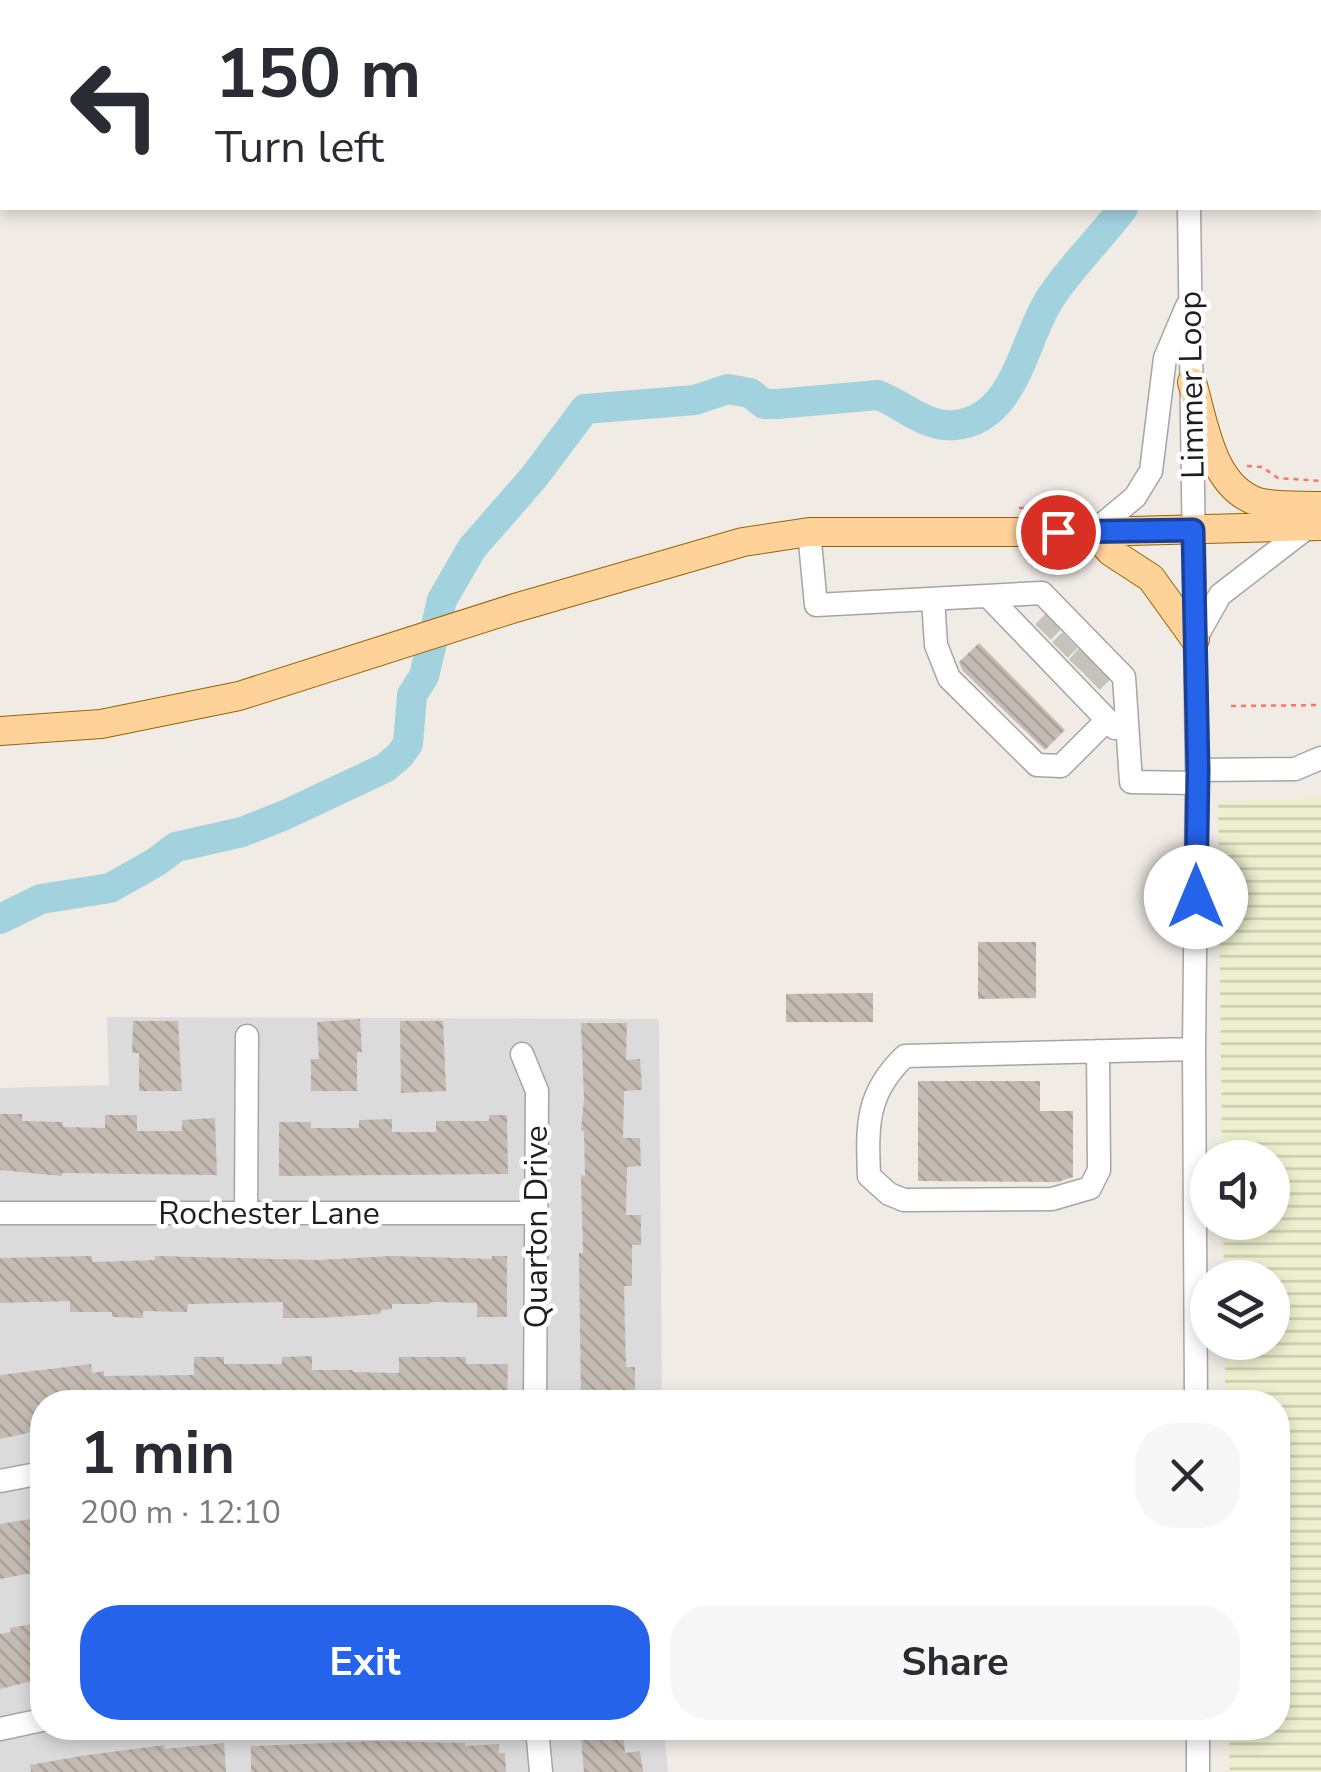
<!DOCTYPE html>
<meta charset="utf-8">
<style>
body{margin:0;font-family:"Nunito Sans",sans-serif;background:#f7f7f7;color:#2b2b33;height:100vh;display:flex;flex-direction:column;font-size:38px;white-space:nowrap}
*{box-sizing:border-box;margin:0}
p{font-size:32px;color:#7c7c81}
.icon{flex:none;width:55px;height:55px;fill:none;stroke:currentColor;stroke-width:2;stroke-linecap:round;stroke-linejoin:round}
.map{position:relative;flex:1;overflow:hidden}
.sheet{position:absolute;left:30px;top:1390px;width:1260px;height:350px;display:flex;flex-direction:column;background:#fff;border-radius:40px;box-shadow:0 5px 15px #0003}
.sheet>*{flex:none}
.banner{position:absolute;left:0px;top:0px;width:1322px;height:210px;box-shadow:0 5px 15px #0003;background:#fff;color:#2b2b33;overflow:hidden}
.tools{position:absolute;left:1190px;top:1140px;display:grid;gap:20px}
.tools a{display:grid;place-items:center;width:100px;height:100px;border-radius:50%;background:#fff;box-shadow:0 5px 15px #0003;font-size:50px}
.pin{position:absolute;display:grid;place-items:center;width:85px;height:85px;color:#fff;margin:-42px;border:5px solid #fff;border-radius:50%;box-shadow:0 2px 10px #0007}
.me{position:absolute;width:110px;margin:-55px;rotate:0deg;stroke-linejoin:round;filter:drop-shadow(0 0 8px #0008)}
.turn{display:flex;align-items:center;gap:35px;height:210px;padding:0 50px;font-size:45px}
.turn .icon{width:130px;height:130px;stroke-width:2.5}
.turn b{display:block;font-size:70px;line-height:85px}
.round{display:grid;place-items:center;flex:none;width:105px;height:105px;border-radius:40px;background:#f7f7f7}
.headline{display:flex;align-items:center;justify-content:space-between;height:170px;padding:0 50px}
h1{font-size:60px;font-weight:700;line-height:75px}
.action{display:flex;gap:20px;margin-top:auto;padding:20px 50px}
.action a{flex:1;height:115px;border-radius:40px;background:#2563eb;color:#fff;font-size:40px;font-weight:700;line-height:115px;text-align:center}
.action a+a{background:#f7f7f7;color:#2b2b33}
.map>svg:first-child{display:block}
.residential{fill:#dcdbdb}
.farmland{fill:url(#farmland-rules)}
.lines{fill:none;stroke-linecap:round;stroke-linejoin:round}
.river{stroke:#a3d2df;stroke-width:30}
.building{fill:url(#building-back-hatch)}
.minor-tunnel{stroke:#c6c2bc;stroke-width:22;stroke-dasharray:22 11;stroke-linecap:butt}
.minor-casing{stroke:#a5a5a5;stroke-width:25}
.major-casing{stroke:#986400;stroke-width:30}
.path{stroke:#fe7366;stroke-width:2.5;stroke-dasharray:5 5;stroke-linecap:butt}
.minor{stroke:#fff;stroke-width:22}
.major{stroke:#ffd29a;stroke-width:28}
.route-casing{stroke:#184099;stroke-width:25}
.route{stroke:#2563eb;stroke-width:18}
.labels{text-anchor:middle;stroke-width:9;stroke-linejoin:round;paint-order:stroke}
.street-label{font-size:32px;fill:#1e1e1e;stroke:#fff}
</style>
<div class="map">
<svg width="1321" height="1772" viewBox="0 0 1321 1772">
<defs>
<pattern id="farmland-rules" width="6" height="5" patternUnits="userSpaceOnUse" patternTransform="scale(2.5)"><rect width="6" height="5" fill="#edefce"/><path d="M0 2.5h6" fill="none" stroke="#cbccb0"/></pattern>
<pattern id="building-back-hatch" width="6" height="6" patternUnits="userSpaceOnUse" patternTransform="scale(2.5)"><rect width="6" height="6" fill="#c4bbb3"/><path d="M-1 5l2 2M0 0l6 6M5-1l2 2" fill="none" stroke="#a8a09a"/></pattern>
</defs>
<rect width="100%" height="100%" fill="#f0ebe4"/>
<path class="residential" d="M107,1017L659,1019L662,1402H42V1728H664L668,1772H0V1088L109,1085Z"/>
<path class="farmland" d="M1321,797V1772H1230L1229,1728H1278V1402H1225V1343L1272,1342V1278L1224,1277L1223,1223L1272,1222V1158L1222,1157L1218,802Z"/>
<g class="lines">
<path class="river" d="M1243,2L1245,0
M0,919L41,899L110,888L156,862L176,847L242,832L285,815L385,768L400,755L408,744L412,695L424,676L442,600L472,548L534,477L585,409L695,400L728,389L750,393L764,404H777L878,395C903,404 925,428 955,425C1017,419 1023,338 1051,297C1072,265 1101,238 1123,208"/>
</g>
<path class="building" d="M979,643L1065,730L1045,750L962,670L959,662Z
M978,942H1036V998L978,999Z
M873,993V1022H786V994Z
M360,1019L362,1052H357V1091H311V1059H319L317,1022Z
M133,1021H178L182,1091H139V1053H132Z
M400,1021H443L446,1091L401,1093Z
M581,1023H627L626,1060L640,1059L642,1090L624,1091L623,1138H640L641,1166L627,1167L626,1215H641V1245H632V1286H624L626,1367H635V1401L581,1402L579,1253H583L581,1175L585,1176L584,1131H581L584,1099Z
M918,1081H1040V1111H1073V1177L1058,1182L918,1181Z
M0,1114H22V1121L63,1122V1127L105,1128V1115H137V1131H182V1120L215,1118L217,1175L62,1173V1176L0,1170Z
M489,1115H507L508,1174L279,1176V1122H311V1128H359V1120L392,1119V1132H436V1121H489Z
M92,1256V1262L155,1260V1256L319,1260L392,1256L492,1259V1256H507V1317H477V1303L430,1302V1304H392V1309L381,1310L380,1314L321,1318H283V1302L188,1304L187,1312L143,1311V1318L112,1317V1312H70V1301L0,1303V1258Z
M312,1356V1370H353V1372L399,1373V1357H466V1364H508L507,1402H42V1430L0,1439V1375L91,1364L92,1373L104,1371V1376L194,1375V1357H224V1364H282V1357Z
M42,1517V1563L30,1565L32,1573L0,1579V1524Z
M42,1622L41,1679L0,1689V1634L11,1632L10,1628Z
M580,1728H623L625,1753L640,1751L643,1772H584Z
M374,1741L465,1743V1746L499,1744V1753H505L506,1772H251V1746Z
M224,1743L226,1772H31L30,1765L81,1756L164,1745L165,1749Z"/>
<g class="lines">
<path class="minor-tunnel" d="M1043,632L1054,621
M1060,650L1070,640
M1077,667L1087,656
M1092,682L1102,672"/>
<defs>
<path id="minor" d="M598,0V2
M1185,0V2
M158,2V0
M1189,208L1197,770L1194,1049L1196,1402
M809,532L816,605L1042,593L1124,677L1131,782L1197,783
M1093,532L1135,497L1151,471L1165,358L1187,306
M988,596L1115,728
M933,599L936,645L949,678L1037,765L1061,766L1107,720
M1197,636L1220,595L1308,527
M1197,770L1295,769L1321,758
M1098,1051L1099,1170L1090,1188L1052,1199L904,1200L889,1194L869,1176C867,1125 866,1093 905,1056L1194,1049
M522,1054L537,1091L535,1402
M0,1213H537
M246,1213L247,1036
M0,1481L42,1473
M537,1728L541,1772
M1198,1728V1772
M0,1729L42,1720"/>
<path id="major" d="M1192,382C1204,422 1211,487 1258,502C1277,507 1301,505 1321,506
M1093,532L1111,552L1151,578L1195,639
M0,731L101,724L239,696L515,608L743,542L809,532H1093L1321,526"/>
</defs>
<use href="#minor" class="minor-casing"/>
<use href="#major" class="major-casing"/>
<path class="path" d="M1247,466L1262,467L1278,478L1321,481
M1019,508H1066
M1231,706L1321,705"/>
<use href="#minor" class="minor"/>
<use href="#major" class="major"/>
</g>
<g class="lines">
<defs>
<path id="route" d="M1058,532L1193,530L1198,770L1196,897"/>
</defs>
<use href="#route" class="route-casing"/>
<use href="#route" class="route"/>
</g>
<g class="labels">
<g class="street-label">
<text transform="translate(1191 385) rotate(-91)" y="11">Limmer Loop</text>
<text x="269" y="1224">Rochester Lane</text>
<text transform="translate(536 1227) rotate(-90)" y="11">Quarton Drive</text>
</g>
</g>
</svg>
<div class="tools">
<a><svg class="icon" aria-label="sound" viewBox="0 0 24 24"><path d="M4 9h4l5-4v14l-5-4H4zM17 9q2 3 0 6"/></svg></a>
<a><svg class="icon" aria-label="layers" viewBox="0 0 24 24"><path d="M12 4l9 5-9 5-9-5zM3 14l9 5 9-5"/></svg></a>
</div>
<div class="pin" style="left:1058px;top:532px;background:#d93025"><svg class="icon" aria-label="arrive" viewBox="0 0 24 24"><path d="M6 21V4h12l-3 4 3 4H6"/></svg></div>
<svg class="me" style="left:1196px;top:897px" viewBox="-20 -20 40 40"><circle r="19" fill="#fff"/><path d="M0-13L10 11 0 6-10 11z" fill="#2563eb"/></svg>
<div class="banner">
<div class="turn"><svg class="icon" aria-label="left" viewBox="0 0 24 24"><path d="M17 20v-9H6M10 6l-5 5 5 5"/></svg><div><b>150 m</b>Turn left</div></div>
</div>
<section class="sheet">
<div class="headline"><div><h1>1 min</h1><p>200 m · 12:10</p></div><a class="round"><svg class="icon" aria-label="close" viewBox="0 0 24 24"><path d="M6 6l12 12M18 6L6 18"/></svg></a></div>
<div class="action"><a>Exit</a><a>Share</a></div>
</section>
</div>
